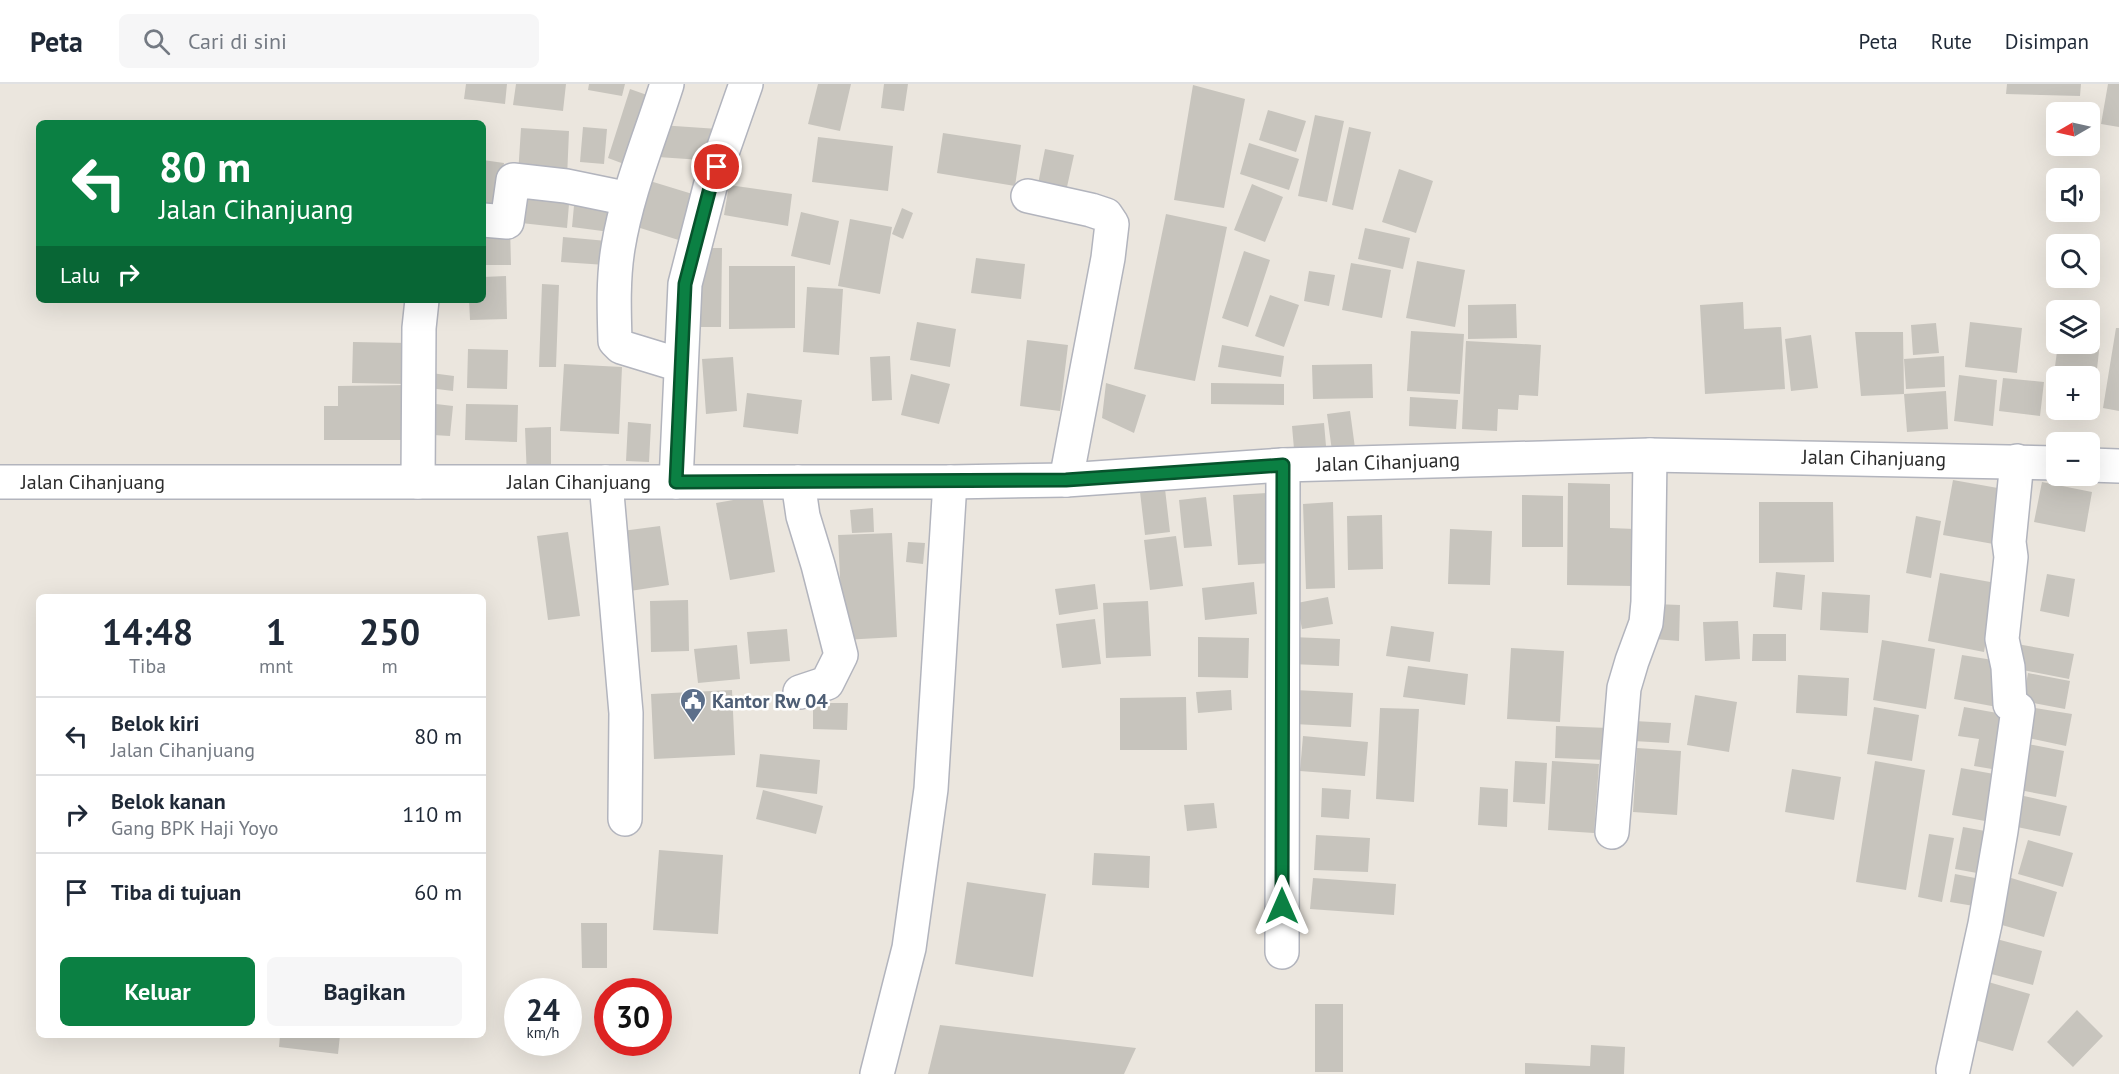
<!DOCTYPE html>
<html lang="id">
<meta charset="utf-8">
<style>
body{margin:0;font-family:"PT Sans",sans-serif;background:#f6f6f7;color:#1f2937;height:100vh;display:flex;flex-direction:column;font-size:22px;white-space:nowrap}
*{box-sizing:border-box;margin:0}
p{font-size:20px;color:#747a83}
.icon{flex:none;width:33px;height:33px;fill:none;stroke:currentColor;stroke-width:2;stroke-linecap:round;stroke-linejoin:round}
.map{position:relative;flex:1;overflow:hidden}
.details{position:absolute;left:36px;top:510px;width:450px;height:444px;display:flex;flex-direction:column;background:#fff;border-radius:9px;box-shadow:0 6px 24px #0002}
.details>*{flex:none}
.banner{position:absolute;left:36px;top:36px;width:450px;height:183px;border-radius:9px;box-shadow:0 6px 24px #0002;background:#0b8043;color:#fff;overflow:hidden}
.needle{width:39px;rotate:261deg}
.tools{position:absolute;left:2046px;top:18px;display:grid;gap:12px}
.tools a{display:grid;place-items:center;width:54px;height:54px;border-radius:9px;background:#fff;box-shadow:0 6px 24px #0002;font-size:30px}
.speed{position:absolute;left:504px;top:894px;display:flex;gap:12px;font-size:30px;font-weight:700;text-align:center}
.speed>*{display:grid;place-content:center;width:78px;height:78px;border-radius:50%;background:#fff;box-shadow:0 6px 24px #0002;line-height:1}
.speed small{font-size:15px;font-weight:400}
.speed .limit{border:9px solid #d22;background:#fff;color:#111}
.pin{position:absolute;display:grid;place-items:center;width:51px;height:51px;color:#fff;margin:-26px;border:3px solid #fff;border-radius:50%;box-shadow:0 2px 6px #0007}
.me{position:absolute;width:66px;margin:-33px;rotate:0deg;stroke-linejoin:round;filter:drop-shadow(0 0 4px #0008)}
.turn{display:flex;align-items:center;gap:21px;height:126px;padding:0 24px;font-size:27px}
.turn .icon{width:78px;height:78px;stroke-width:2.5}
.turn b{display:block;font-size:42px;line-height:51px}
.then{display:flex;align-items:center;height:57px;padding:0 24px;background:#0003;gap:12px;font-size:22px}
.eta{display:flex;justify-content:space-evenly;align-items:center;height:102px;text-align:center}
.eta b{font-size:36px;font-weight:800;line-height:42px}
.cta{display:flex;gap:12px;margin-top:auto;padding:12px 24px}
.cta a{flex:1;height:69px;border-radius:9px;background:#0b8043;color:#fff;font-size:24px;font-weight:800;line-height:69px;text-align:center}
.cta a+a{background:#f6f6f7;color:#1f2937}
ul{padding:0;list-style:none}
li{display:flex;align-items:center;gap:18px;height:78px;padding:0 24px;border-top:2px solid #e0e1e3}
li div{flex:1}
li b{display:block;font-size:22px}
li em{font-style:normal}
header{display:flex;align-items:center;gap:36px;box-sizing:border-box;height:84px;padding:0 30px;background:#fff;border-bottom:2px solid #e0e1e3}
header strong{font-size:28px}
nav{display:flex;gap:33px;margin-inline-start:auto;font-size:21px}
.search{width:420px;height:54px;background:#f6f6f7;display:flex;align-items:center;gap:15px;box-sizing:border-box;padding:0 21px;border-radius:9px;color:#747a83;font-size:22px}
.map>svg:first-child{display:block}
.building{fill:#c7c4bd}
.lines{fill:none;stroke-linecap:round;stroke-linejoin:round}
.street-casing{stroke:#b2b4bd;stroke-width:36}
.secondary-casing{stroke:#b2b4bd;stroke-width:36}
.street{stroke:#fff;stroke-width:33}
.secondary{stroke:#fff;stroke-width:33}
.route-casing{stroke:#07532c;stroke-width:15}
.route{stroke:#0b8043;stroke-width:10}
.labels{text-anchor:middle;stroke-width:5;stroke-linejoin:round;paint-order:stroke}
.street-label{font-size:20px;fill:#2b2b2b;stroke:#fff}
.service-label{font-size:20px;font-weight:bold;fill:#4e5e75;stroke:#fff;text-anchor:start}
</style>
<header>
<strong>Peta</strong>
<div class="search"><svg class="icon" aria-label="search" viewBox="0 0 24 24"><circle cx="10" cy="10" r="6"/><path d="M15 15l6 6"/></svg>Cari di sini</div>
<nav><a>Peta</a><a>Rute</a><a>Disimpan</a></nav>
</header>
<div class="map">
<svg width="2119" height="990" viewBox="0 0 2119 990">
<rect width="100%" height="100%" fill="#ebe6de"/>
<path class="building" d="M466,0H507L505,20L464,15Z
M516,0H566L563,27L513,21Z
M589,0H625L622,12L588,6Z
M818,0H851L840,47L808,40Z
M884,0H908L904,27L881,24Z
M2007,0H2081L2080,12L2006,10Z
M2108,0H2119V43L2101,40Z
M1193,1L1245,15L1224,124L1174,116Z
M630,5L647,11L624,80L608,74Z
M1268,26L1306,37L1296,68L1259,56Z
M1315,31L1344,37L1327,118L1298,112Z
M660,41L718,45L716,77L658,73Z
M583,43L607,45L604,80L580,78Z
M1349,43L1371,48L1353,126L1332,121Z
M521,44L569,47L567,94L518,91Z
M943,49L1021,61L1015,102L937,89Z
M818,53L893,62L888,107L812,98Z
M1249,59L1299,75L1289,106L1240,90Z
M1045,65L1074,71L1065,112L1037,105Z
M483,76L504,79L496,132L483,130Z
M1399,85L1433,97L1416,149L1382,138Z
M650,97L699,112L685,158L637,143Z
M1252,100L1283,113L1265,158L1234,146Z
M729,101L792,110L788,142L724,131Z
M525,103L570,108L567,144L521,139Z
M575,111L614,116L610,148L572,143Z
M902,124L913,129L903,155L892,150Z
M801,128L839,137L830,181L791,172Z
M1166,130L1227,143L1195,297L1134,285Z
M850,135L892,143L880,210L838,202Z
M510,142L511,181H483V143Z
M1365,144L1410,154L1403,185L1358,175Z
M563,153L607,157L606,181L561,178Z
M699,164H722L721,243H698Z
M1244,167L1270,176L1248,243L1222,234Z
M976,174L1025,180L1021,215L971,209Z
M1417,177L1465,186L1455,243L1406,234Z
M1351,179L1391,186L1382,234L1342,226Z
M729,182H795V244L729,245Z
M1309,187L1335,191L1329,222L1304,217Z
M506,192L507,235L470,236L469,216H483V193Z
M542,200L559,201L556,283H539Z
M807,203L843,205L839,271L803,268Z
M1270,211L1299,221L1284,263L1255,252Z
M1743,218L1744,245L1781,243L1785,305L1705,310L1700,221Z
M1516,220L1517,254L1468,255V221Z
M917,238L956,245L950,283L910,276Z
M1970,238L2022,244L2017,289L1965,283Z
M1936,239L1939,269L1913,271L1911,241Z
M2116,244H2119V327L2103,324Z
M1411,247L1464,250L1460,310L1407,307Z
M1855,248H1903L1904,310L1946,307L1948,345L1907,348L1904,310L1861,312Z
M1811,251L1818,304L1791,307L1785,255Z
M1027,256L1068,261L1060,327L1020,322Z
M1466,257L1541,261L1538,312L1519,311L1518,326L1498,325L1497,347L1462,345Z
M2090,257L2100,258L2096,294L2054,290L2058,260H2090Z
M353,258L409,259V300L352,299Z
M1222,261L1284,272L1281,293L1218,283Z
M468,265L508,266L507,305L467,304Z
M890,272L892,316L872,317L870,273Z
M1944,272L1945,303L1906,305L1904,275Z
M733,273L737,327L706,330L702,275Z
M564,280L622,283L619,350L560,347Z
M1372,280L1373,314L1313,315L1312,281Z
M431,289L454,292L453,307L429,304Z
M911,290L950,300L939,340L901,331Z
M1959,291L1997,296L1993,342L1954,337Z
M2003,294L2044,298L2040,332L1999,327Z
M1106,299L1146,311L1134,349L1102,334Z
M1211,299L1284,300V321L1211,320Z
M409,301V356H324V322H338V302Z
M747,309L802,316L798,350L743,343Z
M1410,313L1458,316L1456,345L1409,342Z
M436,320L453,322L450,352L433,351Z
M466,320L518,321L517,358L465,356Z
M1350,327L1355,364L1332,367L1327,330Z
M628,338L651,340L649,378L626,377Z
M1324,339L1326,362L1294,365L1292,342Z
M551,343V393L527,394L525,344Z
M1953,396L2009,406L1999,461L1943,451Z
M2042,398L2092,408L2085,448L2034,438Z
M1568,399L1610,400V444L1635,445L1634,502L1567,501Z
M1165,405L1170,448L1145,451L1140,408Z
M1267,409L1272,479L1238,481L1233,411Z
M762,411L775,488L730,496L716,419Z
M1522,411L1563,412V463H1522Z
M1206,413L1212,462L1184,464L1179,416Z
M1333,418L1335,504L1306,505L1303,420Z
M1759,418H1833L1834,478L1759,479Z
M873,424L874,448L852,449L850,426Z
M1382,431L1383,485L1348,486L1347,432Z
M1916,432L1941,437L1931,494L1906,489Z
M660,442L669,501L630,507L622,447Z
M1450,445L1492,447L1490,501L1448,500Z
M568,448L580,532L548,536L537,452Z
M892,449L897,553L843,556L838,451Z
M1176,452L1183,502L1150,506L1144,456Z
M908,458L925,459L923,480L906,478Z
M1776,488L1805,491L1802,526L1773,523Z
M1940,489L1996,499L1984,568L1928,557Z
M2047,490L2075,495L2069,533L2040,527Z
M1254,498L1257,530L1205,536L1202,504Z
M1095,500L1098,525L1059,531L1055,505Z
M1822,508L1870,511L1868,549L1820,546Z
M1328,513L1333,540L1302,545L1297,519Z
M688,516L689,567L651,568L650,517Z
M1148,517L1151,572L1106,574L1103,519Z
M1655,520L1680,521L1679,557L1654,555Z
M1095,535L1101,580L1062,584L1056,540Z
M1738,537L1740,575L1705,577L1703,538Z
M1391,542L1434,548L1430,578L1386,572Z
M787,545L790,577L750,580L747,548Z
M1753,550H1786V577H1752Z
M1198,553L1249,554L1248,594L1198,593Z
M1292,553L1340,555L1339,582L1291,580Z
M1882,556L1935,565L1926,625L1873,616Z
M2017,560L2074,570L2069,595L2013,584Z
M737,561L740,595L698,599L694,565Z
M1511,564L1564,567L1560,638L1507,635Z
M1962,571L2005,578L1997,623L1954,615Z
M1408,582L1468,590L1465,621L1403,613Z
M2028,589L2070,597L2065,625L2023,617Z
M1798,591L1849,594L1847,632L1796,629Z
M732,606L735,671L654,675L651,610Z
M1231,606L1232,626L1198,629L1196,608Z
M1295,606L1353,609L1351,643L1294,640Z
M1695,611L1737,618L1729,668L1687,661Z
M1186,613L1187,666H1120V614Z
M813,619H848L847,646L813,645Z
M1874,623L1919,631L1912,677L1867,670Z
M1964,623L2014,632L2004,687L1974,682L1979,655L1958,652Z
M2029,623L2072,630L2066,662L2024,653Z
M1380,624L1419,625L1414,718L1376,715Z
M1634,637L1671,639L1669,659L1633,657Z
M1556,642L1609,644L1606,676L1555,674Z
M1303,652L1368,658L1365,692L1300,687Z
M2023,659L2064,667L2056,713L2014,705Z
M1637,664L1681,667L1677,731L1633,728Z
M760,670L820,676L817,710L756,703Z
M1515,677L1547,679L1545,720L1513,718Z
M1552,677L1599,680L1594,749L1548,746Z
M1875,677L1925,686L1906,806L1856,798Z
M1961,684L2005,692L1996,739L1952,731Z
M1792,685L1841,693L1834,736L1785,728Z
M1480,703L1508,705L1507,743L1478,741Z
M1322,704L1351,706L1349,735L1321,733Z
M763,706L823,722L816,750L756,735Z
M2024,712L2067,722L2060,752L2017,743Z
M1214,719L1217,744L1187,747L1184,721Z
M1963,743L1996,749L1988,791L1955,785Z
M1929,750L1954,754L1942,818L1918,813Z
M1316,751L1370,754L1368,788L1314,786Z
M2028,756L2073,769L2063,803L2018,790Z
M659,766L723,771L718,850L653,846Z
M1094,769L1150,772L1149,804L1092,801Z
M1955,790L1990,797L1986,824L1950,818Z
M2008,793L2057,808L2044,853L1995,839Z
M1313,794L1396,800L1394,831L1310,825Z
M967,798L1046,810L1033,893L955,880Z
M581,839H607V884H582Z
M1989,853L2042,867L2033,901L1980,887Z
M1978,895L2030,910L2013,967L1961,952Z
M1315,920H1343V988H1315Z
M2077,926L2103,952L2073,983L2047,958Z
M940,941L1136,964L1124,990H928Z
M280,951H340L338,970L279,963Z
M1591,961L1625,963L1624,990H1525V979L1590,982Z"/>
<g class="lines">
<defs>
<path id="street" d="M667,0C650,54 627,108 618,164C613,194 614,226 615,257L621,263L680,281
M1028,112L1091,126L1106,131L1112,140L1108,174L1066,396
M483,136L507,138L513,96L566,102L629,115
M418,398L419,244L422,216
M606,398L626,629L625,735
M676,398L685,200L710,103L746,0
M798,398L803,432L818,481L841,571L827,599L800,608
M1612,748L1624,604L1632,577L1646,539L1648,518L1650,371
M1282,868L1283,381
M1953,986L1985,840L2001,747L2018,625L2010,620L2008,583L2002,555L2011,473L2009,458L2017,377
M877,990L909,864L931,705L950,398"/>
<path id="secondary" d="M2090,381L2119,382
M0,398H950L1066,396L1283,381L1650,371L2056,379"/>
</defs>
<use href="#street" class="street-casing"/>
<use href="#secondary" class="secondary-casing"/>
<use href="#street" class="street"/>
<use href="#secondary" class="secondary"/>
</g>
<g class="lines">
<defs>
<path id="route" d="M717,83L710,104L685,200L676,398L1066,396L1283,381L1282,822"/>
</defs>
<use href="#route" class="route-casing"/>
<use href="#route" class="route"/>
</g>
<defs>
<symbol id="civic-pin" viewBox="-11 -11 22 30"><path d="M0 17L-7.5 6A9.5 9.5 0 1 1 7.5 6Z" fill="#5c6f8a" stroke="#fff"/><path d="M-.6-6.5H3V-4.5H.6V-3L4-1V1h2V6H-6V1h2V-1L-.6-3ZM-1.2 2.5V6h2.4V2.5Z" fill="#fff"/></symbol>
</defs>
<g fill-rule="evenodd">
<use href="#civic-pin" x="678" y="602" width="30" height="40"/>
</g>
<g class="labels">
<g class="street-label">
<text transform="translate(1874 374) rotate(1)" y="7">Jalan Cihanjuang</text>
<text transform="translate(1388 378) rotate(-2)" y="7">Jalan Cihanjuang</text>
<text x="93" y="405">Jalan Cihanjuang</text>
<text x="579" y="405">Jalan Cihanjuang</text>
</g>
<g class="service-label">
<text x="712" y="624">Kantor Rw 04</text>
</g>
</g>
</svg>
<div class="tools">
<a><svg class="needle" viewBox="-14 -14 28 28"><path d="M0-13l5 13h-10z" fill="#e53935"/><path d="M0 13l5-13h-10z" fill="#747a83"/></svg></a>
<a><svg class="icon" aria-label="sound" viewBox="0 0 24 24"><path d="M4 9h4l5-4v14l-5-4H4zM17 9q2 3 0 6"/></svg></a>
<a><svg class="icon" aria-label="search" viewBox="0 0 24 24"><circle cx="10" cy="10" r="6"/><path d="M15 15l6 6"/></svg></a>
<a><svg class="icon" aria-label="layers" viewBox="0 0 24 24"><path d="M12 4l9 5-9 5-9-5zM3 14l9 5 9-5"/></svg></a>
<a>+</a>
<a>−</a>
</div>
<div class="speed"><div>24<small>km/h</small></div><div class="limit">30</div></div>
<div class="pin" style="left:717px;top:83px;background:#d93025"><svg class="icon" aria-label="arrive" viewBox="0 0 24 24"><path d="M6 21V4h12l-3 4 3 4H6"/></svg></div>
<svg class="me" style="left:1282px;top:822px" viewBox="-20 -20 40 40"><path d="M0-17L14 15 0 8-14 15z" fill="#0b8043" stroke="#fff" stroke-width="4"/></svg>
<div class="banner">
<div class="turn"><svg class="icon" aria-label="left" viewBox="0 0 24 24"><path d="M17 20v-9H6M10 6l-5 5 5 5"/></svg><div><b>80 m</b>Jalan Cihanjuang</div></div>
<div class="then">Lalu<svg class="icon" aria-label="right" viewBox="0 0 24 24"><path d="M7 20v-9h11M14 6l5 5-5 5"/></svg></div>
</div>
<section class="details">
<div class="eta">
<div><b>14:48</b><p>Tiba</p></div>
<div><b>1</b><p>mnt</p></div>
<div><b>250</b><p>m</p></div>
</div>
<ul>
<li><svg class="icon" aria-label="left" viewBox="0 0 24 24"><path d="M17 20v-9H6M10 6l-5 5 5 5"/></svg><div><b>Belok kiri</b><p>Jalan Cihanjuang</p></div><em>80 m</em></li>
<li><svg class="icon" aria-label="right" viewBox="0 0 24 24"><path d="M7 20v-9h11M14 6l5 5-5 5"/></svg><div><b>Belok kanan</b><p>Gang BPK Haji Yoyo</p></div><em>110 m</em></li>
<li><svg class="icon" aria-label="arrive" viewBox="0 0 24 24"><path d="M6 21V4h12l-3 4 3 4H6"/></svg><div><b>Tiba di tujuan</b></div><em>60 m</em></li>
</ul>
<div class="cta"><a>Keluar</a><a>Bagikan</a></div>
</section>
</div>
